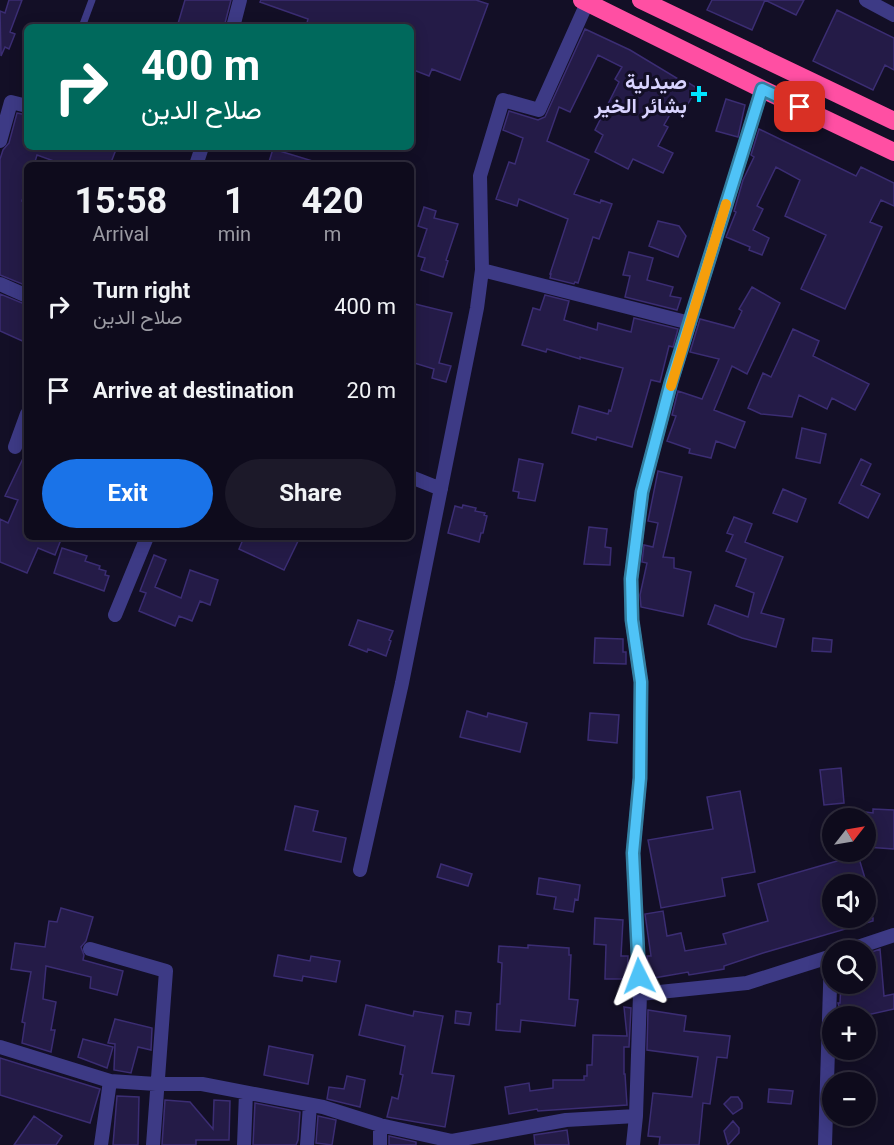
<!DOCTYPE html>
<meta charset="utf-8">
<style>
body{margin:0;font-family:Roboto,Vazirmatn,sans-serif;background:#1c1929;color:#f1f3f6;height:100vh;display:flex;flex-direction:column;font-size:22px;white-space:nowrap}
*{box-sizing:border-box;margin:0}
p{font-size:20px;color:#9b9ba3}
.icon{flex:none;width:33px;height:33px;fill:none;stroke:currentColor;stroke-width:2;stroke-linecap:round;stroke-linejoin:round}
.map{position:relative;flex:1;overflow:hidden}
.side{position:absolute;left:24px;top:162px;width:390px;height:378px;display:flex;flex-direction:column;background:#0e0b1c;border-radius:9px;box-shadow:0 3px 15px #0003,0 0 0 2px #2e2b3b}
.side>*{flex:none}
.top-card{position:absolute;left:24px;top:24px;width:390px;height:126px;border-radius:9px;box-shadow:0 3px 15px #0003,0 0 0 2px #2e2b3b;background:#00695c;color:#fff;overflow:hidden}
.needle{width:39px;rotate:59deg}
.buttons{position:absolute;left:822px;top:808px;display:grid;gap:12px}
.buttons a{display:grid;place-items:center;width:54px;height:54px;border-radius:50%;background:#0e0b1c;box-shadow:0 3px 15px #0003,0 0 0 2px #2e2b3b;font-size:30px}
.pin{position:absolute;display:grid;place-items:center;width:51px;height:51px;color:#fff;margin:-26px;border-radius:12px;box-shadow:0 3px 9px #0006}
.me{position:absolute;width:66px;margin:-33px;rotate:357deg;stroke-linejoin:round;filter:drop-shadow(0 0 4px #0008)}
.turn{display:flex;align-items:center;gap:21px;height:126px;padding:0 18px;font-size:27px}
.turn .icon{width:78px;height:78px;stroke-width:2.5}
.turn b{display:block;font-size:42px;line-height:51px}
.eta{display:flex;justify-content:space-evenly;align-items:center;height:102px;text-align:center}
.eta b{font-size:36px;font-weight:700;line-height:42px}
.cta{display:flex;gap:12px;margin-top:auto;padding:12px 18px}
.cta a{flex:1;height:69px;border-radius:36px;background:#1a73e8;color:#fff;font-size:24px;font-weight:700;line-height:69px;text-align:center}
.cta a+a{background:#1c1929;color:#f1f3f6}
ul{padding:0;list-style:none}
li{display:flex;align-items:center;gap:18px;height:84px;padding:0 18px}
li div{flex:1}
li b{display:block;font-size:22px}
li em{font-style:normal}
.map>svg:first-child{display:block}
.building{fill:#241b47;stroke:#3b2d73;stroke-width:1.5}
.lines{fill:none;stroke-linecap:round;stroke-linejoin:round}
.lane{stroke:#3d3a85;stroke-width:7}
.street{stroke:#3d3a85;stroke-width:14}
.highway{stroke:#ff4fa3;stroke-width:18}
.route-casing{stroke:#337fa1;stroke-width:15}
.route{stroke:#4fc3f7;stroke-width:10}
.slow{stroke:#f59e0b;stroke-width:10}
.poi-dot{fill:#00e5ff;stroke:#130f26;stroke-width:2}
.labels{text-anchor:middle;stroke-width:6;stroke-linejoin:round;paint-order:stroke}
.poi-label{font-size:21px;font-weight:bold;fill:#d9d4ff;stroke:#130f26;text-anchor:end}
</style>
<div class="map">
<svg width="894" height="1145" viewBox="0 0 894 1145">
<rect width="100%" height="100%" fill="#130f26"/>
<path class="building" d="M9,0H22L10,32L15,34L9,49L5,47L1,56L0,11L5,13Z
M185,0H231L224,27H177Z
M261,0H476L488,4L460,80L432,69L429,76L411,69V27H315L307,23L308,19L260,2Z
M712,0H804L796,15L765,0L752,30L707,10Z
M837,10L894,38V70L885,65L873,90L813,61Z
M585,29L630,50L683,82L684,80L697,88L685,109L676,104L664,125L668,127L658,146L673,153L663,173L633,159L628,169L595,152L603,135L595,130L619,82L615,79L622,67L598,55L570,112L559,107L547,141L589,160L574,194L600,203L601,200L612,204L599,239L593,237L578,283L575,282L574,284L550,278L551,274H550L568,219L519,199L517,206L496,199L509,162L515,164L523,138L503,130L509,111L538,120L545,117Z
M726,99L745,105L738,137L716,131Z
M17,113L27,115V147H117L110,165H65L37,155L34,165H27V183L22,201L27,203V286L0,275V159L3,150L9,143Z
M759,129L856,176L861,167L894,183V206L881,200L870,222L882,227L845,309L801,289L826,235L785,216L800,180L776,167L757,206L763,209L753,230L769,238L762,255L749,250L750,247L726,237L736,212L734,211L743,180L754,157L751,155Z
M273,149L316,162V165H268Z
M424,207L436,211L434,218L458,224L446,260L448,261L443,277L421,270L425,258L418,256L427,229L418,226Z
M658,221L679,226L686,236L678,257L649,246Z
M629,252L653,258L647,280L673,287L670,296L681,298L677,310L625,297L630,276L623,275Z
M752,287L780,303L747,374L732,366L714,410L745,422L735,448L716,441L711,458L689,453L690,449L667,441L676,416L672,415L678,391L702,399L719,359L690,352L700,319L734,328L742,311L739,309Z
M0,294L27,305V343L0,331Z
M545,295L569,301L564,320L597,330L598,323L631,332L634,318L678,329L673,347L669,346L660,382L651,380L632,447L597,437L596,440L572,433L579,406L608,414L609,410L611,411L623,368L580,357V359L547,349L546,352L522,345L533,308L540,310Z
M411,303L452,313L439,363L451,366L446,382L432,378L434,369L411,362Z
M793,329L819,341L813,356L869,384L855,410L832,398L827,409L799,395L792,417L761,414L748,408L763,373L771,377Z
M802,428L826,434L820,463L796,458Z
M27,450V537H62L55,555L38,548L27,573L0,562V519L8,523L18,500L5,496Z
M519,459L543,464L535,501L518,498L519,492L513,491Z
M861,459L871,464L861,485L880,494L868,518L839,503Z
M658,471L682,477L663,557L674,558V568L691,572L683,616L641,607L640,595L647,563L642,562L644,545L653,547L658,523L648,521Z
M783,489L806,499L797,522L773,513Z
M463,505L476,508L475,511L485,513L484,515L487,516L483,533H481L479,542L448,533L455,506L462,508Z
M734,517L752,524L745,542L783,557L761,613L784,619L776,647L742,638L708,624L715,605L748,617L754,593L736,586L746,559L726,551L733,535L727,533Z
M589,527L607,529L605,547L611,548L610,565L584,564Z
M244,537H300L284,570L239,549Z
M62,548L87,556L85,561L100,566L99,569L106,571L105,575L109,576L104,591L54,573Z
M154,555L166,560L155,587L181,598L190,570L218,580L210,605L200,601L192,621L179,616L175,626L139,611L146,593L140,591Z
M358,620L393,631L389,640L391,641L386,656L368,649L367,652L349,645Z
M595,638L623,639V652H626V664L594,663Z
M813,638L832,640L831,652L812,651Z
M467,711L487,717L488,713L527,723L520,752L460,737Z
M590,713L619,715L617,743L588,740Z
M841,768L844,803L824,805L820,770Z
M740,791L755,872L722,878L725,896L661,908L648,840L713,829L707,797Z
M295,806L318,811L313,831L346,838L341,862L285,850Z
M873,809L894,810V849L866,847V812L873,813Z
M858,855L867,885H832V918H873V921L763,953L724,966V969L689,975L688,972L648,979L647,956H651L645,914L663,911L667,936L681,933L685,951L726,944L723,934L768,921L758,884Z
M441,864L472,874L468,886L437,877Z
M539,878L580,885L578,900L575,899L573,912L554,909L556,897L537,894Z
M61,908L93,917L86,941L81,947L84,955L83,960L123,971L117,995L90,988L91,977L46,966L43,999L56,1002L51,1030H55L51,1052L22,1043L25,1023L22,1022L31,972L11,969L15,943L45,947L49,921L57,922Z
M595,918L623,920L621,956H628L627,979H605L606,945L594,944Z
M528,945L569,948V955H571L569,999L578,1000L575,1026L521,1020L520,1032L496,1030L497,1004H500L502,963L498,962L499,946L528,948Z
M880,949L884,996L894,994V1009L858,1017H842L838,1003H840L841,984H866V954Z
M278,955L310,961L311,956L340,961L336,982L303,976L302,981L274,976Z
M366,1005L413,1016L414,1011L443,1016L432,1073L454,1076L445,1127L387,1117L392,1097L398,1099L403,1075L400,1074L405,1046L359,1035Z
M624,1007L631,1008L629,1047H624V1074H625L627,1105L538,1111L537,1109L509,1114L505,1087L529,1083L530,1091L553,1088V1080H584V1076H587V1065H592L593,1035L627,1036Z
M648,1010L686,1016L684,1031L730,1036L727,1058L717,1057L710,1104L703,1103L699,1145H659L660,1137L648,1136L653,1093L692,1097L698,1057L647,1050Z
M456,1011L471,1013L469,1025L455,1023Z
M115,1019L152,1028L151,1050L138,1047L131,1073L114,1070L115,1044L108,1043Z
M83,1039L113,1047L107,1068L78,1057Z
M269,1046L313,1055L308,1084L264,1075Z
M0,1058L100,1089L90,1123L0,1095Z
M347,1076L365,1080L360,1107L327,1099L329,1087L344,1089Z
M769,1089L793,1091L791,1104L768,1102Z
M117,1096L139,1097L138,1145H113Z
M731,1097H738L742,1103V1108L733,1114L724,1104Z
M165,1100L190,1102L213,1129L214,1100L230,1101L229,1140H196V1145H162Z
M255,1103L300,1112L298,1140L296,1145H253Z
M34,1116L62,1136L56,1145H14Z
M318,1116L336,1120L332,1145L316,1143Z
M733,1121L739,1128V1133L728,1145L724,1131Z
M567,1130L569,1145H535L534,1135Z
M389,1136L416,1142V1145H389Z"/>
<g class="lines">
<path class="lane" d="M82,27L92,0"/>
<path class="street" d="M866,0L894,15
M233,27L240,0
M0,141L11,102L27,106
M196,165L202,147
M482,270L690,323
M0,284L27,296
M15,447L27,414
M411,477L441,489
M115,615L147,537
M360,870L402,683L477,308L482,270L480,176L503,100L539,110L587,3
M90,949L166,971L153,1145
M846,951L894,935
M640,994L747,983L832,956
M0,1047L110,1081L156,1084H202L323,1107L380,1125L452,1141L566,1120L636,1116
M101,1145L110,1081
M244,1145L246,1093
M307,1145L310,1105
M380,1145V1125
M633,1145L636,1116L640,994L633,853L640,778L641,682L632,620L631,579L642,492L671,383L762,89
M825,1145L831,956"/>
<path class="highway" d="M582,0L762,89L894,152
M641,0L894,121"/>
</g>
<g class="lines">
<defs>
<path id="route" d="M639,976L633,853L640,778L641,682L632,620L631,579L642,492L671,382L762,89L800,107"/>
</defs>
<use href="#route" class="route-casing"/>
<use href="#route" class="route"/>
<path class="slow" d="M671,386L726,204"/>
</g>
<path class="poi-dot" d="M696 85h6v6h6v6h-6v6h-6v-6h-6v-6h6z"/>
<g class="labels">
<g class="poi-label">
<text x="687" y="89">صيدلية<tspan x="687" dy="24">بشائر الخير</tspan></text>
</g>
</g>
</svg>
<div class="buttons">
<a><svg class="needle" viewBox="-14 -14 28 28"><path d="M0-13l5 13h-10z" fill="#e53935"/><path d="M0 13l5-13h-10z" fill="#9b9ba3"/></svg></a>
<a><svg class="icon" aria-label="sound" viewBox="0 0 24 24"><path d="M4 9h4l5-4v14l-5-4H4zM17 9q2 3 0 6"/></svg></a>
<a><svg class="icon" aria-label="search" viewBox="0 0 24 24"><circle cx="10" cy="10" r="6"/><path d="M15 15l6 6"/></svg></a>
<a>+</a>
<a>−</a>
</div>
<div class="pin" style="left:800px;top:107px;background:#d93025"><svg class="icon" aria-label="arrive" viewBox="0 0 24 24"><path d="M6 21V4h12l-3 4 3 4H6"/></svg></div>
<svg class="me" style="left:639px;top:976px" viewBox="-20 -20 40 40"><path d="M0-17L14 15 0 8-14 15z" fill="#4fc3f7" stroke="#fff" stroke-width="4"/></svg>
<div class="top-card">
<div class="turn"><svg class="icon" aria-label="right" viewBox="0 0 24 24"><path d="M7 20v-9h11M14 6l5 5-5 5"/></svg><div><b>400 m</b>صلاح الدين</div></div>
</div>
<section class="side">
<div class="eta">
<div><b>15:58</b><p>Arrival</p></div>
<div><b>1</b><p>min</p></div>
<div><b>420</b><p>m</p></div>
</div>
<ul>
<li><svg class="icon" aria-label="right" viewBox="0 0 24 24"><path d="M7 20v-9h11M14 6l5 5-5 5"/></svg><div><b>Turn right</b><p>صلاح الدين</p></div><em>400 m</em></li>
<li><svg class="icon" aria-label="arrive" viewBox="0 0 24 24"><path d="M6 21V4h12l-3 4 3 4H6"/></svg><div><b>Arrive at destination</b></div><em>20 m</em></li>
</ul>
<div class="cta"><a>Exit</a><a>Share</a></div>
</section>
</div>
